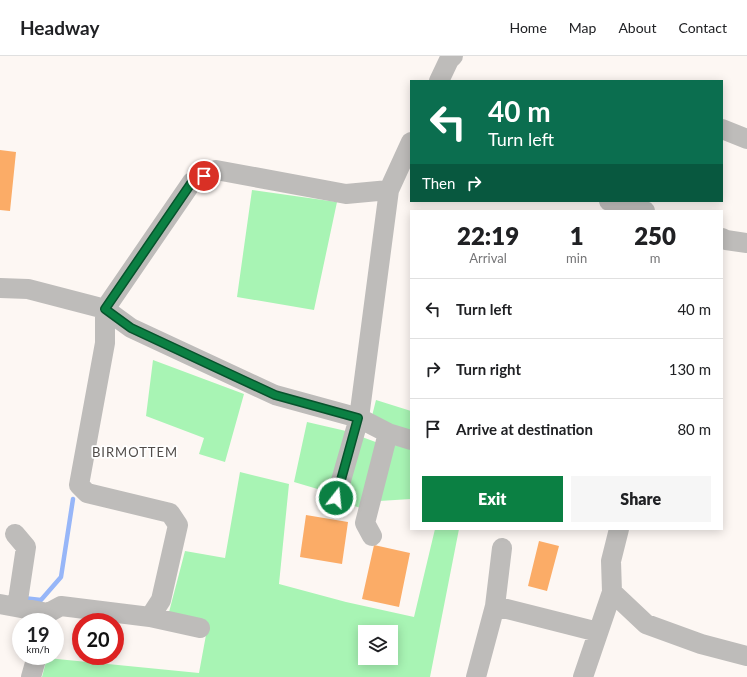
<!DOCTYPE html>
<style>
body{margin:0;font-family:Lato,sans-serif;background:#f6f6f6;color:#202124;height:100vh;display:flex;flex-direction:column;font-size:15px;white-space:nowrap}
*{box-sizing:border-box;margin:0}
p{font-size:13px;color:#757577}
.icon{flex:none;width:22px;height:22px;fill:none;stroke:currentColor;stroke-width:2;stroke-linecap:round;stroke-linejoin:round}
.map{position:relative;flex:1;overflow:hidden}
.panel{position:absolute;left:410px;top:154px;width:313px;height:320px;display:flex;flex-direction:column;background:#fff;border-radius:0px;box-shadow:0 2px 10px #0003}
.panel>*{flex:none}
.banner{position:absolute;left:410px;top:24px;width:313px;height:122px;border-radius:0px;box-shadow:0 2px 10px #0003;background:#0b6e4f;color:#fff;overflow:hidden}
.fabs{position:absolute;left:358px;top:569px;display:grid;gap:8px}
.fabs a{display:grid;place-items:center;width:40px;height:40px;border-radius:0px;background:#fff;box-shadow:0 2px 10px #0003;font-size:20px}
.speed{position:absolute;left:12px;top:557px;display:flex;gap:8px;font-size:20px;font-weight:700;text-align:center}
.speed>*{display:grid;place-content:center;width:52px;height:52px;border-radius:50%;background:#fff;box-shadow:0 2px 10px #0003;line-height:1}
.speed small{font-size:10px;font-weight:400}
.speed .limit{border:6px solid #d22;background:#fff;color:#111}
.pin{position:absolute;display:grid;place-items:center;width:34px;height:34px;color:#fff;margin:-17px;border:2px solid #fff;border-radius:50%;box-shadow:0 1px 4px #0007}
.me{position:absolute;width:44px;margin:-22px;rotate:16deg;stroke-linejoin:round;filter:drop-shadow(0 0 3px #0008)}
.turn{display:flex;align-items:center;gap:14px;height:84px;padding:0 12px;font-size:18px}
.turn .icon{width:52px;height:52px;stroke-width:2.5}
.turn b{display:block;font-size:28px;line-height:34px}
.then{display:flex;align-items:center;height:38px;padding:0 12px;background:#0003;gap:8px;font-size:15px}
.eta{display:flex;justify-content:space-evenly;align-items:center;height:68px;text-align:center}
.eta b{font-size:24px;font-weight:800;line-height:28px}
.button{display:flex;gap:8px;margin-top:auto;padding:8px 12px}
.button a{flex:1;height:46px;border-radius:0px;background:#0b8043;color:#fff;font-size:16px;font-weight:800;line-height:46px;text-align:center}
.button a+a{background:#f6f6f6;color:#202124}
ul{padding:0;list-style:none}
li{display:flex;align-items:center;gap:12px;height:60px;padding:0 12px;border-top:1px solid #e0e0e0}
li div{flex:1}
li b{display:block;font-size:15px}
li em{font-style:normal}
header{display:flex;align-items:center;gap:24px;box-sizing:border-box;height:56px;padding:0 20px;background:#fff;border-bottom:1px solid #e0e0e0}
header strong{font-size:19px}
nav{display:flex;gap:22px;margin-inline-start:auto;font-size:14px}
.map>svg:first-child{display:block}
.green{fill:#a8f4b4;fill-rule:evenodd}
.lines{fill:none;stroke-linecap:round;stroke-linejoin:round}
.stream{stroke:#97b6f8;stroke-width:4.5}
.building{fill:#fbac67}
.minor{stroke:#bebcba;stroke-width:20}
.route-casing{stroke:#07532c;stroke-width:10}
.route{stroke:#0b8043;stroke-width:7}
.labels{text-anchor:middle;stroke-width:3.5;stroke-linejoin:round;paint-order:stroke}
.neighbourhood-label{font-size:13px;letter-spacing:1px;fill:#514c49;stroke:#fff}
</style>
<header>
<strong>Headway</strong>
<nav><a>Home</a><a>Map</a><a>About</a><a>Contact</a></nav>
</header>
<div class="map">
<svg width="747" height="621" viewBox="0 0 747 621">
<rect width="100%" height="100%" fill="#fdf7f3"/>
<path class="green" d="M252,134L337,146L314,254L237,241Z
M153,304L244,338L225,406L199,398L204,382L146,360Z
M376,344L411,355V375L371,364Z
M307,366L346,375L331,437L294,426Z
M354,378L381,388L364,453L341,446Z
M390,388L411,393V443L379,445Z
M240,416L289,428L279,528L346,546L414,561L435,473H459L430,621H42L47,602L199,617L208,568L168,560L185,495L225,502ZM365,576H391V602H365Z"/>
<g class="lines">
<path class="stream" d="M23,542L41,544L61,521L73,443"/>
</g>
<path class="building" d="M0,94L16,96L10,155L0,154Z
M306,459L348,466L342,508L300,501Z
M539,485L559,490L547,535L528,530Z
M374,489L410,497L399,551L362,543Z"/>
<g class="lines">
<path class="minor" d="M439,25L449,4L453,0
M722,73L747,83
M609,145L645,155
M722,182L726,184L747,187
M0,232L28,233L105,253L192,126L216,114L346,138L389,134L411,86
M105,253L131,272L275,339L359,362L388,377L411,384
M336,442L359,362L389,134
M619,473L611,505L612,536L646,568L701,588L747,600
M15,478L26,491L17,551
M372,480L365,467L388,377
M0,548L48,557
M495,550L598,576
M150,561L200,572
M45,566L48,557L61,550L150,561L161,544L178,469L170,457L87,437L79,429L105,287V253
M31,621L37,600
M476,621L495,550L502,492
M583,621L612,536"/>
</g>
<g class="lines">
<defs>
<path id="route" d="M204,120L192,126L105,253L131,272L275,339L358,362L336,442"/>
</defs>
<use href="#route" class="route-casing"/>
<use href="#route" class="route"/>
</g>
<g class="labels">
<g class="neighbourhood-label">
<text x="135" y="401">BIRMOTTEM</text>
</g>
</g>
</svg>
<div class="fabs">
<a><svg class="icon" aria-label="layers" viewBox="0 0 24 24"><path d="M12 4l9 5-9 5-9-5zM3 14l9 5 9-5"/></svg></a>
</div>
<div class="speed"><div>19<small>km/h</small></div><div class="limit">20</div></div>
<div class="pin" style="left:204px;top:120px;background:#d93025"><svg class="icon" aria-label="arrive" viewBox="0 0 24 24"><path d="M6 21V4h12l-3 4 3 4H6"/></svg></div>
<svg class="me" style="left:336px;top:442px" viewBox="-20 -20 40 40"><circle r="17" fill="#0b8043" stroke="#fff" stroke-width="3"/><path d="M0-11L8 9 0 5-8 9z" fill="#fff"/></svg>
<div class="banner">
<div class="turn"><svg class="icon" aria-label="left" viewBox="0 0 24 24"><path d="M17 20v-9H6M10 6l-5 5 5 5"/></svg><div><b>40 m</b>Turn left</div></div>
<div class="then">Then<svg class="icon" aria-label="right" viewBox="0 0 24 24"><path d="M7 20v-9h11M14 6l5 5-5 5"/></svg></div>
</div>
<section class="panel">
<div class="eta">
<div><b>22:19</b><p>Arrival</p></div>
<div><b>1</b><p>min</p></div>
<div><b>250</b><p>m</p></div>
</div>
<ul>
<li><svg class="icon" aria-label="left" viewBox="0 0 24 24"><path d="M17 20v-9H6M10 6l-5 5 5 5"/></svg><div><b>Turn left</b></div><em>40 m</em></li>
<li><svg class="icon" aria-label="right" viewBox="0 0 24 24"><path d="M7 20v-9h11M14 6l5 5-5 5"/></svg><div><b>Turn right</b></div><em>130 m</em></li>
<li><svg class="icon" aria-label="arrive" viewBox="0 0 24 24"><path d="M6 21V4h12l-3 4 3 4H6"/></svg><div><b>Arrive at destination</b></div><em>80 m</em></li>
</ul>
<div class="button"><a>Exit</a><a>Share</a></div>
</section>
</div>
